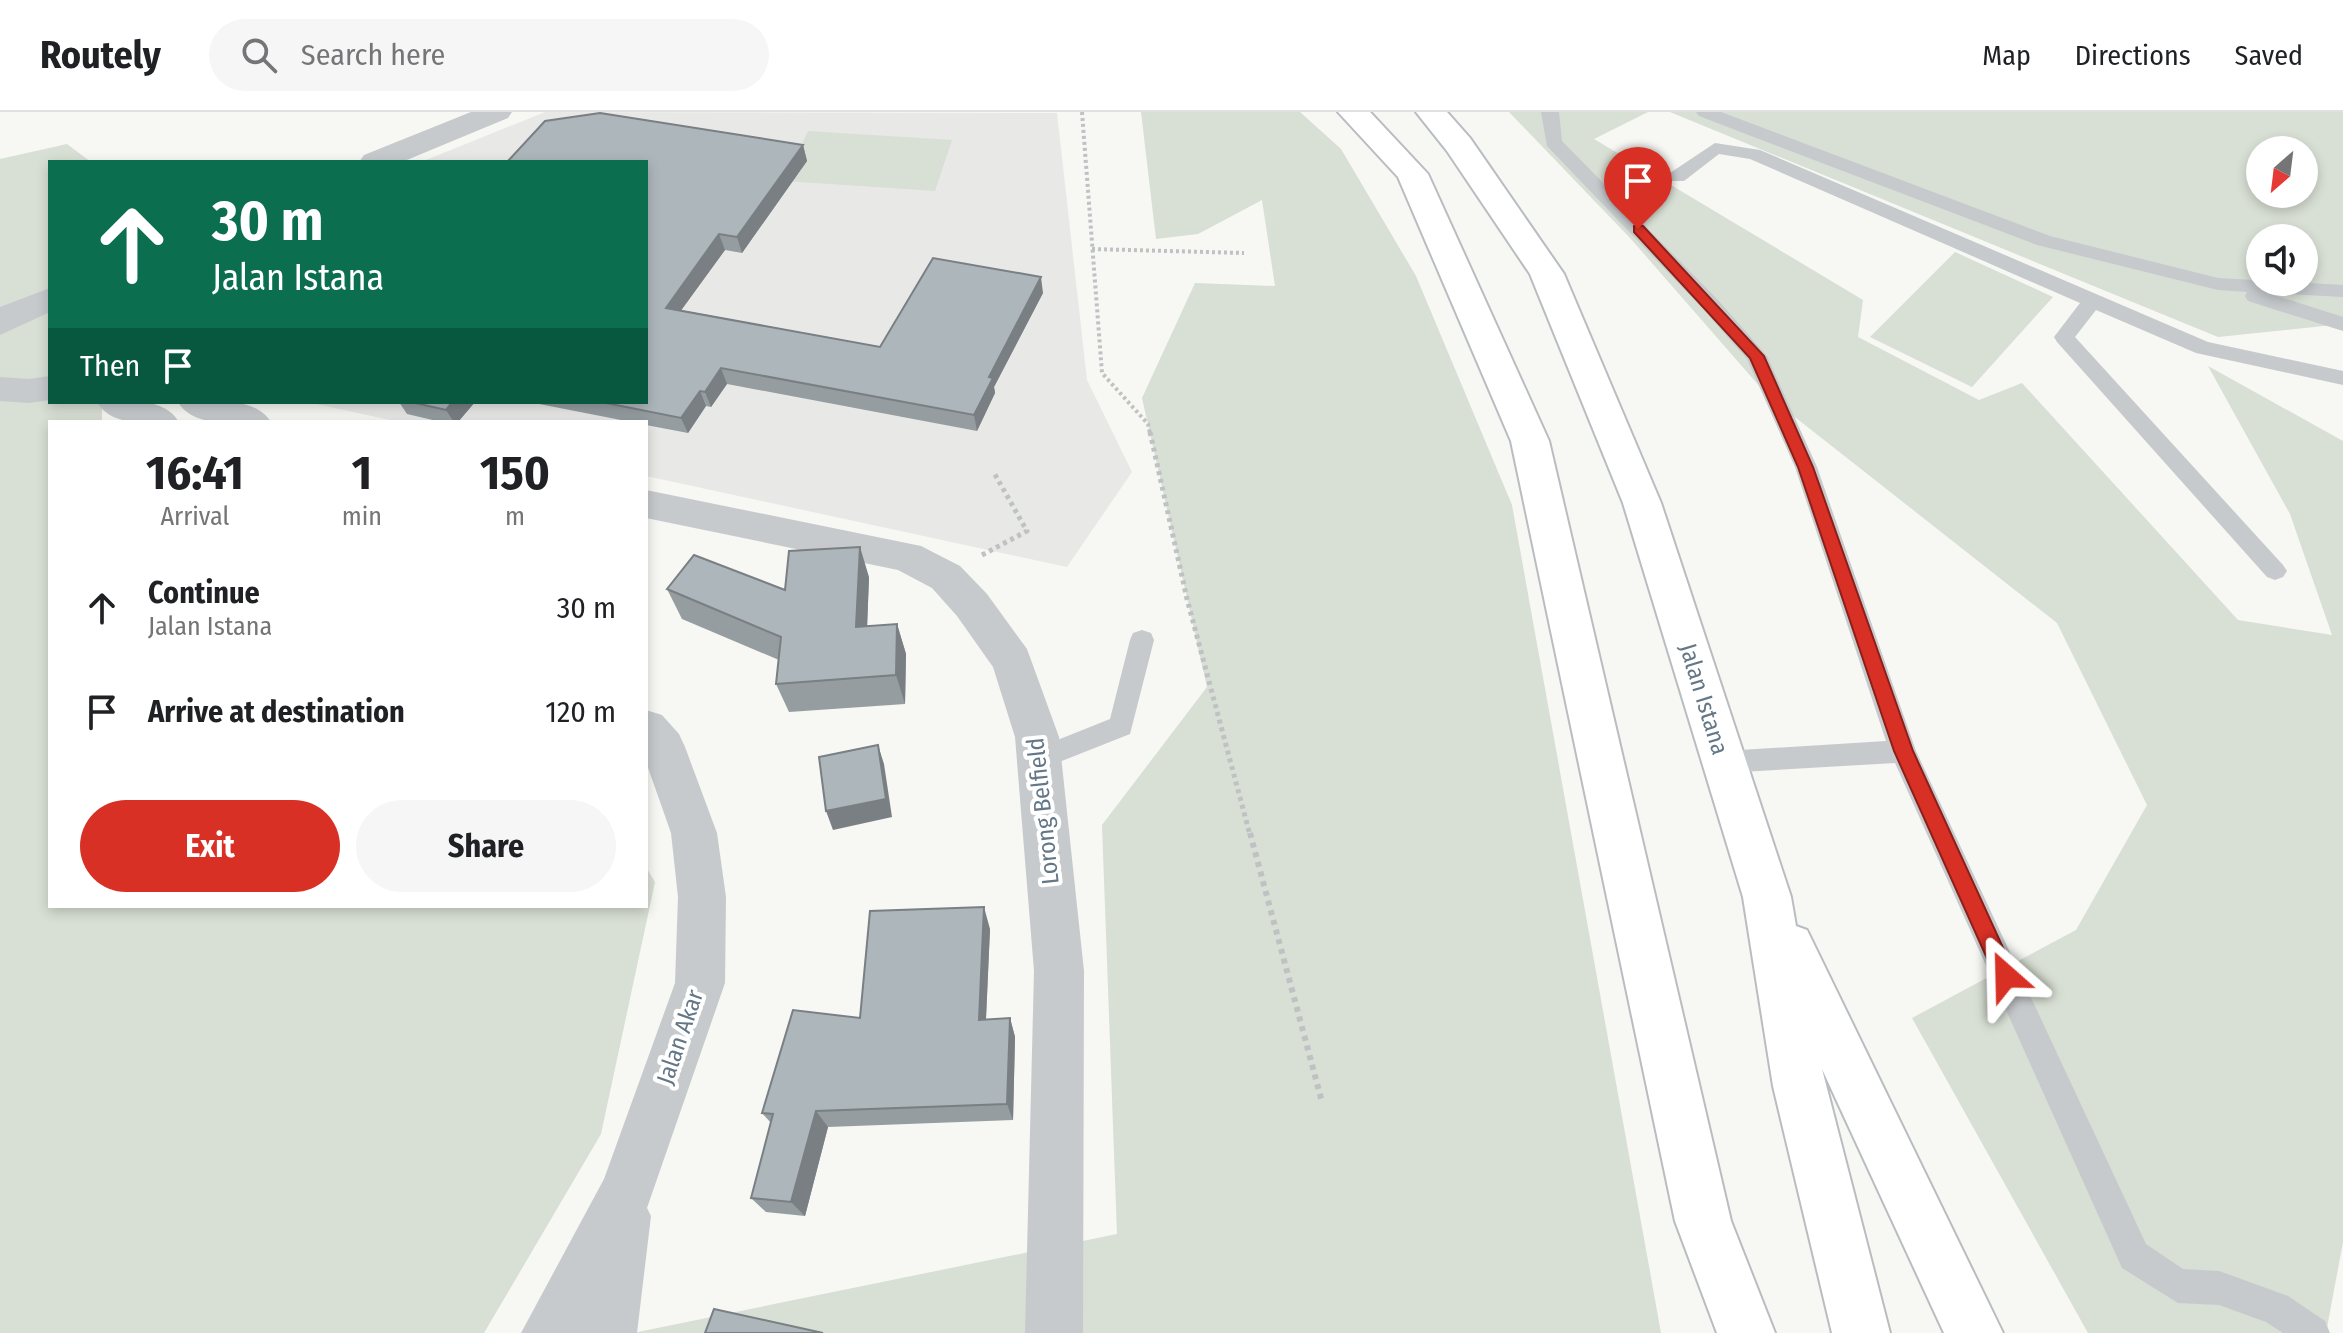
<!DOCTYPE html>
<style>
body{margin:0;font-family:"Fira Sans Condensed",sans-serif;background:#f6f6f6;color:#202124;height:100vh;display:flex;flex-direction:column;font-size:30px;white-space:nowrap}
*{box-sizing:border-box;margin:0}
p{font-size:26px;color:#757577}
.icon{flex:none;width:44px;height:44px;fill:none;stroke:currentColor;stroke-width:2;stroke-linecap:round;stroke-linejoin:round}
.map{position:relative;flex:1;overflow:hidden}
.side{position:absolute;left:48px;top:308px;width:600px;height:488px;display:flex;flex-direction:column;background:#fff;border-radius:0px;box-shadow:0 4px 12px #0003}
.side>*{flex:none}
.top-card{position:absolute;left:48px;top:48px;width:600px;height:244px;border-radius:0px;box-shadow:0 4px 12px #0003;background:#0b6e4f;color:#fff;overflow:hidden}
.needle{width:52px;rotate:208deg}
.controls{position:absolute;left:2246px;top:24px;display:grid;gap:16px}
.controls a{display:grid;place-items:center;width:72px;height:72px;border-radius:50%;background:#fff;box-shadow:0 4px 12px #0003;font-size:40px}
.pin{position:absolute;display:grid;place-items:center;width:68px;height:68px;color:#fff;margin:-82px -34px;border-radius:50% 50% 50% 0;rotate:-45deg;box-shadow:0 0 8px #0007}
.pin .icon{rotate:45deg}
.me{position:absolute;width:88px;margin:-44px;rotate:335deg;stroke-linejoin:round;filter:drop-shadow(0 0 6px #0008)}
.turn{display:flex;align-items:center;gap:28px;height:168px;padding:0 32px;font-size:36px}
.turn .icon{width:104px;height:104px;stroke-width:2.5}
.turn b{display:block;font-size:56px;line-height:68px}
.then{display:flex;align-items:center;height:76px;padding:0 32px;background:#0003;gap:16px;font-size:30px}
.eta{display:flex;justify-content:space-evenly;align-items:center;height:136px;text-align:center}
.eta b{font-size:48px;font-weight:700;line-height:56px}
.cta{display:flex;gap:16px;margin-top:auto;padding:16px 32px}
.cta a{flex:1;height:92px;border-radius:48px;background:#d93025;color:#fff;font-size:32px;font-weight:700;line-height:92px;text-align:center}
.cta a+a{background:#f6f6f6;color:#202124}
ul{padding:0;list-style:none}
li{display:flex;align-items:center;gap:24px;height:104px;padding:0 32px}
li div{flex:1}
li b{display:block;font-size:30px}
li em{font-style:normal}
header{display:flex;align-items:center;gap:48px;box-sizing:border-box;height:112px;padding:0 40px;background:#fff;border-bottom:2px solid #e0e0e0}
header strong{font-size:38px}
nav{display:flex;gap:44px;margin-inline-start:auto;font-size:28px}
.search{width:560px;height:72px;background:#f6f6f6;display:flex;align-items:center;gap:20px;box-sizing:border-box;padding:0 28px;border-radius:44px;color:#757577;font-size:30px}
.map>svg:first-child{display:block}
.built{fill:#e8e9e7}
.green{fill:#d8dfd4;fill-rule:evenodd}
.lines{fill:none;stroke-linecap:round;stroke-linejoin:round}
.primary-casing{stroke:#b9bdc1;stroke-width:4}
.path-far2{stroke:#bfc2c4;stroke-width:4;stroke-dasharray:3 3;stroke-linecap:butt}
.path-far1{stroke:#bfc2c4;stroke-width:5;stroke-dasharray:4 4;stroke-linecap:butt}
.path{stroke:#bfc2c4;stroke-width:6;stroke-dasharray:5 5;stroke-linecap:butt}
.lane{fill:#c6cacd;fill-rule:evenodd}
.street{fill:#c6cacd;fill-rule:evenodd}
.primary{fill:#fff;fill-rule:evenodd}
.wall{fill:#959da1}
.shaded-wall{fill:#797f83}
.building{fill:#adb6bb;stroke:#797f83;stroke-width:2}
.route{fill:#d93025;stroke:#8d1f18;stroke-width:2}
.labels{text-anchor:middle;stroke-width:8;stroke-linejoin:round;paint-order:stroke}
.street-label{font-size:24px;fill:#637787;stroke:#fff}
</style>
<header>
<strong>Routely</strong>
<div class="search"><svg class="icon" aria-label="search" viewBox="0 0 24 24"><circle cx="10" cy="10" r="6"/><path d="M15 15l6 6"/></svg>Search here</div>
<nav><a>Map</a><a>Directions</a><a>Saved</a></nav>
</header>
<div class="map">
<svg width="2343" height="1221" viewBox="0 0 2343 1221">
<rect width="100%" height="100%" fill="#f7f7f3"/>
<path class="built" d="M545,0L1057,1L1087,268L1132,360L1067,455L646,364V310H399L307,290H646V50H421Z"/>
<path class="green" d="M1141,0H1300L1341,37L1416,164L1512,393L1661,1221H633L1117,1122L1102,713L1207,575L1142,286L1195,171L1275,174L1262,88L1198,122L1156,127Z
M1509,0H1648L1594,27L1863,188L1858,225L1979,288L2022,271L2238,508L2332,523L2290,402L2208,254L2343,329V1130L2326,1221H2088L1912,906L2076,818L2147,693L2057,511L1768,284L1631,127Z
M1670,0H2343V212L2218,225ZM2260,38H2304V82H2260ZM2260,126H2304V170H2260Z
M808,19L952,28L935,79L785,69Z
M67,32L91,50H50V290H102V310H50V794H646V755L655,770L601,1022L484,1221H0V47Z
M1955,140L2053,185L1972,275L1870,225Z"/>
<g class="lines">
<defs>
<path id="primary" d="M1338,0H1370L1428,62L1549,329L1731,1109L1775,1221H1717L1675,1109L1511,329L1398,65Z
M1416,0H1447L1470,26L1564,162L1661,391L1791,785L1796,814L1807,818L2003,1221H1944L1822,957L1890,1221H1832L1773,974L1743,785L1623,391L1530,162L1447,39Z"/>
</defs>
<use href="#primary" class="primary-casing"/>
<path class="path-far2" d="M1082,0L1102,261L1148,312L1150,322
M1092,137L1244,141"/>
<path class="path-far1" d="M1150,320L1187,487L1250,723
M982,443L1027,419L993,359"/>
<path class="path" d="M1250,721L1322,990"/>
<path class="lane" d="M1541,0H1559L1562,29L1718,188L1767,244L1817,355L1916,639L2146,1132L2183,1157L2219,1159L2288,1184L2325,1209L2330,1221H2283L2266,1210L2219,1193L2178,1191L2122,1156L1895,651L1724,661L1715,658L1711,650L1715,642L1724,639L1886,629L1795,355L1747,247L1704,198L1547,34Z
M1696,0H1721L2050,124L2218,166L2343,173V185L2268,181L2343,205V219L2248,189L2245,184L2247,180L2218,178L2037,133L1699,4Z
M1715,31L1760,38L2208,230L2343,259V273L2196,241L2096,198L2075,225L2283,453L2287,459L2283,465L2275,468L2267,465L2057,230L2054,225L2080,191L1750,47L1719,42L1684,69H1670L1668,65L1670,61Z
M1142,518L1151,521L1154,528L1130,622L1039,658L1030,655L1026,647L1030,639L1110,607L1130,528L1133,521Z"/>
<path class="street" d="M471,0H512L508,6L402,50H359L364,43Z
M50,176V200L0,223V195Z
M50,264V288L29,291L0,289V265L29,267Z
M97,290C124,290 163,283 179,310C152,310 113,317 97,290Z
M178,290C205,290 254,282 271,310C243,310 194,318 178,290Z
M646,378L921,434L960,454L987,482L1027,537L1059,625L1084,859L1083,1221H1025L1034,859L1015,625L993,555L957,504L932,476L898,458L646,406Z
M646,598L662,603L679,622L685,635L717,721L726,785L725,871L647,1096L651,1104L637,1221H521L604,1067L675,871L678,785L671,721L646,650Z"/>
<use href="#primary" class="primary"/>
</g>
<path class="wall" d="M803,33L807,49L742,141L725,138L681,198L880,235L1043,181L994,275L995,281L977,319L727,272L711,295L706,294L688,321L646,313V310H631L529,290H646V50Z
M399,290H475L458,310H441L407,302Z
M869,465L867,515L897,512L906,542L905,592L789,600L776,572L779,548L682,507L667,477L785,478Z
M990,817L986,908L1010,906L1015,925L1013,1008L828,1015L805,1104L766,1100L751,1086L771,1011L762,1001L860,906Z"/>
<path class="shaded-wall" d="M803,33L807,49L742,141L737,125Z
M719,122L725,138L672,211L666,196Z
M1041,165L1043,181L994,275L995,281L977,319L974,303L989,265Z
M721,256L727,272L711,295L705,280Z
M700,279L706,294L688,321L681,306Z
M452,290H475L458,310H454L446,298Z
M860,435L869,465L866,544L856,515Z
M897,512L906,542L905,592L896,563Z
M878,633L884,652L892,705L833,718L826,699Z
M984,795L990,817L985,927L979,908Z
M1010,906L1015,925L1013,1008L1007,992Z
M816,999L828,1015L805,1104L791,1090Z"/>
<path class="building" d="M600,1L803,33L737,125L719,122L666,196L880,235L933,146L1041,165L989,265L993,266L974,303L721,256L705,280L700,279L681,306L601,290H646V50H507L545,9Z
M411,290H452L446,298Z
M860,435L856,515L897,512L896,563L776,572L781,525L667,477L694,443L785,478L789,439Z
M878,633L886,687L826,699L819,645Z
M984,795L979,908L1010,906L1007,992L816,999L791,1090L751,1086L773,1002L762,1001L793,898L860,906L870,799Z
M714,1197L823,1221H705Z"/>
<path class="route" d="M1638,113L1643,114L1764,244L1813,355L1913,639L2016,864L2013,871L2006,873L1998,871L1894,639L1798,355L1750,246L1634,120V114Z"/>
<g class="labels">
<g class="street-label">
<text transform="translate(1704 587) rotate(73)" y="8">Jalan Istana</text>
<text transform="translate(1043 699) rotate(-96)" y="8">Lorong Belfield</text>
<text transform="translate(680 925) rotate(-71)" y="8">Jalan Akar</text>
</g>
</g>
</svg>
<div class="controls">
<a><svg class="needle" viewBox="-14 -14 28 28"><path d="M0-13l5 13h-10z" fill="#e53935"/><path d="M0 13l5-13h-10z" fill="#757577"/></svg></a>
<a><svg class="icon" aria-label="sound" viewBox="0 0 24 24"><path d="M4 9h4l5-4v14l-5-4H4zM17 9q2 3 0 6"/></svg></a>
</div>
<div class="pin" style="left:1638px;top:117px;background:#d93025"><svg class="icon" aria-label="arrive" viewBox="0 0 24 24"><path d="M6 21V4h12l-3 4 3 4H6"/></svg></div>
<svg class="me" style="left:2006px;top:864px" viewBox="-20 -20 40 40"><path d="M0-17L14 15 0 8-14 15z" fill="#d93025" stroke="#fff" stroke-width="4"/></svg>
<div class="top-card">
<div class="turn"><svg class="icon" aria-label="ahead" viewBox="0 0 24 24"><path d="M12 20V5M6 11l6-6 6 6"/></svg><div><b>30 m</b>Jalan Istana</div></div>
<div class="then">Then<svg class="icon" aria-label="arrive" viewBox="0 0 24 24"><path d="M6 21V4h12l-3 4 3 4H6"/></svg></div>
</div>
<section class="side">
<div class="eta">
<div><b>16:41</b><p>Arrival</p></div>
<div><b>1</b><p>min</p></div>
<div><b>150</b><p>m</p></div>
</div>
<ul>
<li><svg class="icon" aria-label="ahead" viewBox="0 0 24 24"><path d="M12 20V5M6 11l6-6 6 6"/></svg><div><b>Continue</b><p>Jalan Istana</p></div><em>30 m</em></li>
<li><svg class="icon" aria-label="arrive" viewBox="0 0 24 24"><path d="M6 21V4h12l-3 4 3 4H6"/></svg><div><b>Arrive at destination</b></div><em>120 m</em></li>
</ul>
<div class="cta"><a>Exit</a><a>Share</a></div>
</section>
</div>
